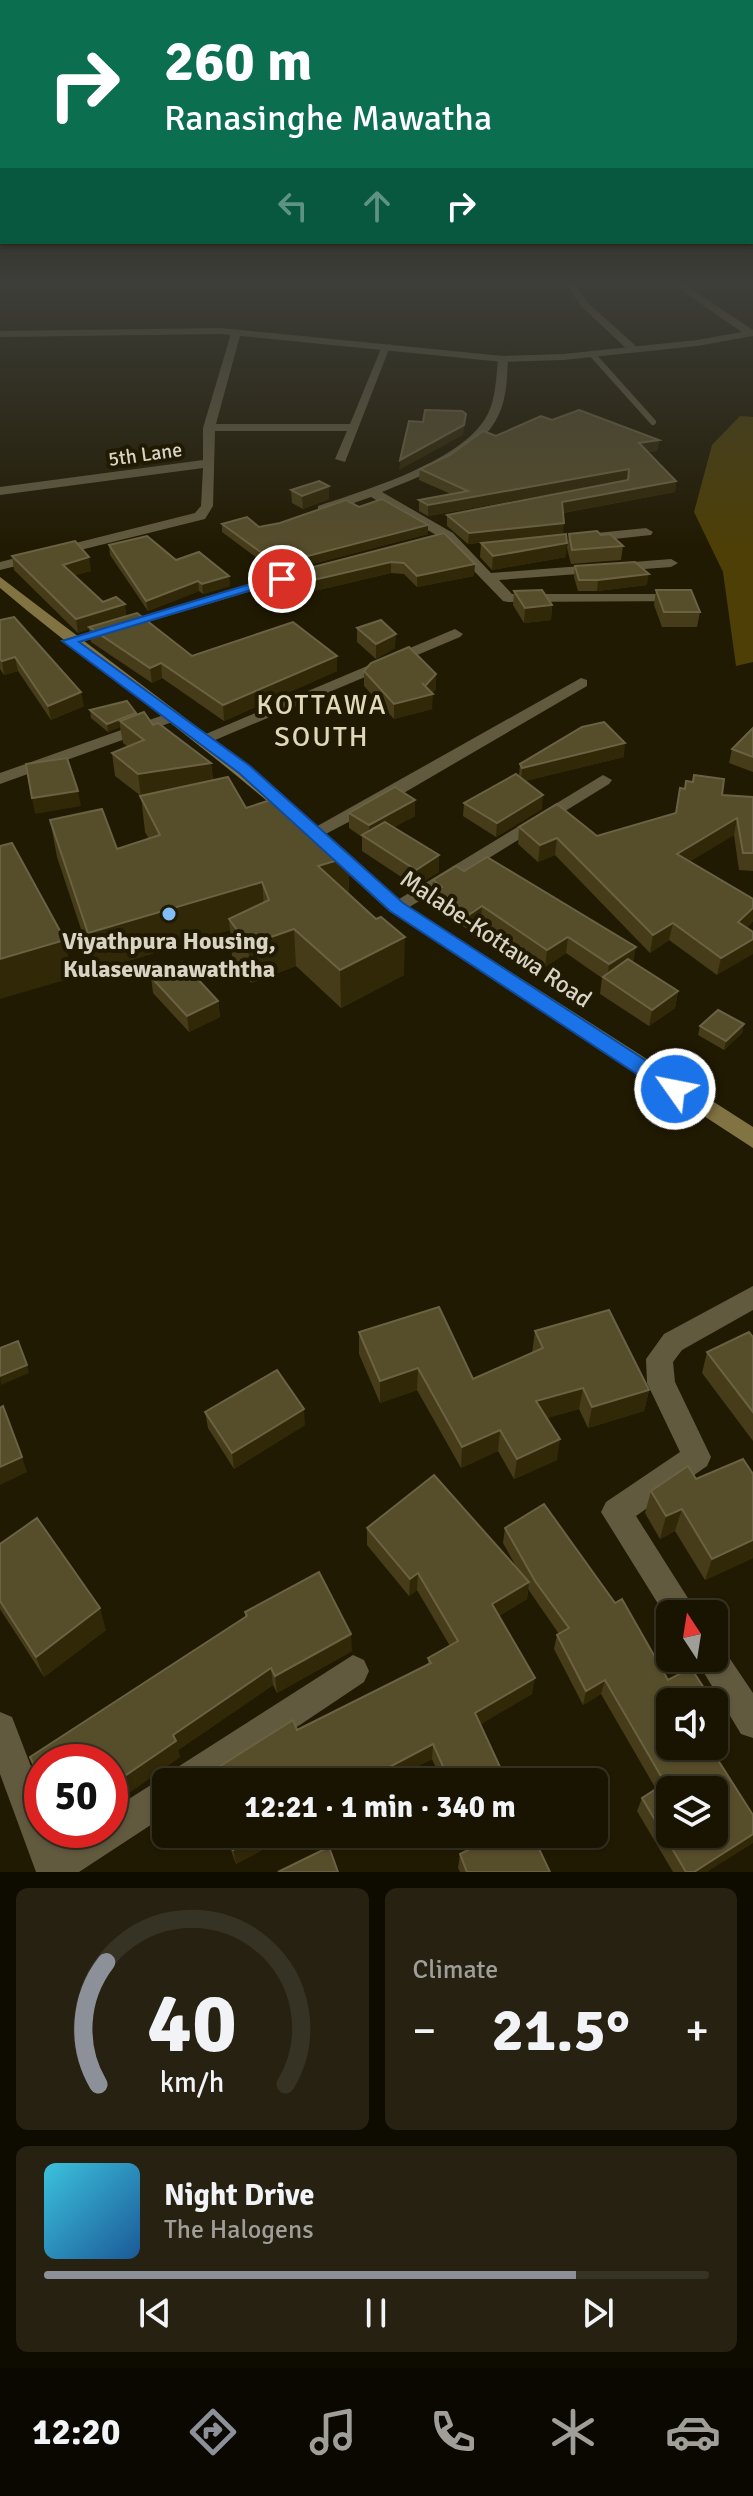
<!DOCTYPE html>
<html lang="en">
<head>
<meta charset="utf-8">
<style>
  body { margin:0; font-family:Signika,sans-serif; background:#262111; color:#f1f3f6; height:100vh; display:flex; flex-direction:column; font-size:30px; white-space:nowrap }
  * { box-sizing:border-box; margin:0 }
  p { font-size:26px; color:#9f9e99 }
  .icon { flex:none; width:44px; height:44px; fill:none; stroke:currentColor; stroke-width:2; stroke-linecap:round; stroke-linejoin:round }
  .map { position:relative; height:1872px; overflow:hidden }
  .side { display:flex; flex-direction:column; gap:16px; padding:16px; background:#0e0b01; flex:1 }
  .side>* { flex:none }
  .guide { position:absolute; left:0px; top:0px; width:754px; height:244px; box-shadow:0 2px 6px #0004,0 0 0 2px #373324; background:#0b6e4f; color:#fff; overflow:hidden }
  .needle { width:52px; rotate:348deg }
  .tools { position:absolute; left:656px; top:1600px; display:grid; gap:16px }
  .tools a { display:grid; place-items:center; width:72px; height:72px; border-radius:12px; background:#191402; box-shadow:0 2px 6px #0004,0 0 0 2px #373324; font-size:40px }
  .speed { position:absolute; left:24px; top:1744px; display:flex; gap:16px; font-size:40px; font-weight:700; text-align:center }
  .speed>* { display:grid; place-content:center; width:104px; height:104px; border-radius:50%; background:#191402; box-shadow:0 2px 6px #0004,0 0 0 2px #373324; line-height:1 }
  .speed .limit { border:12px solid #d22; background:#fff; color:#111 }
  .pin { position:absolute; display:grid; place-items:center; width:68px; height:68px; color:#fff; margin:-34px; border:4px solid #fff; border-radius:50%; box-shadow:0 2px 8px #0007 }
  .me { position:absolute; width:88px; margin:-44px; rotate:303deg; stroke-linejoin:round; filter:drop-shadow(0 0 6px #0008) }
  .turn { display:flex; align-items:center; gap:28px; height:168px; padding:0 32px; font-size:36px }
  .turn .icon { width:104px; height:104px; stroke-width:2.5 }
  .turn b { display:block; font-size:56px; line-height:68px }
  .lanes { display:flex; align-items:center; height:76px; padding:0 32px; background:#0003; justify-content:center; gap:40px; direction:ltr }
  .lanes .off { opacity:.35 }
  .big { font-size:60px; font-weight:800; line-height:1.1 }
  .side .tile { flex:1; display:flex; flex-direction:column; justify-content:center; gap:12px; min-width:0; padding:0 28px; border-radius:12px; background:#262111 }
  .side .dial { align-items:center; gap:0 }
  .dial svg { height:208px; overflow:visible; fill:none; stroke:#373324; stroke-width:7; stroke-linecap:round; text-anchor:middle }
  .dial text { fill:#f1f3f6; stroke:none }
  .song { display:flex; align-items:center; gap:24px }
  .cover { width:96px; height:96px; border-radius:12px; background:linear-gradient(135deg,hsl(190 70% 55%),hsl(210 70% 35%)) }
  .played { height:8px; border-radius:4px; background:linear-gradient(90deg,#8c9099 80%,#373324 80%) }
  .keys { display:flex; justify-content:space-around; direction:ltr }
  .heat { display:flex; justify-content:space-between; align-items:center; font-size:44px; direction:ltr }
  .side .tiles { flex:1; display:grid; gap:16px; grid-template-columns:1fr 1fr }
  .tile:last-child { grid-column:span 2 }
  .trip { position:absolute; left:152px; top:1768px; width:456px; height:80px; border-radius:12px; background:#191402; box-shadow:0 2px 6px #0004,0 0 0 2px #373324; font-weight:800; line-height:80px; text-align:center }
  .menu { display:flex; height:128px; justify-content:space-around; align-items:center; background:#0a0801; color:#9f9e99 }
  .menu .icon { width:56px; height:56px }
  .menu .on { color:#8c9099 }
  .menu b { font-size:36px; color:#f1f3f6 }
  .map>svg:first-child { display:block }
  .green { fill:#4d3f06 }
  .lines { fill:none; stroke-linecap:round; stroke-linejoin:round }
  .service { stroke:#625a3f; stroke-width:6 }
  .minor { fill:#625a3f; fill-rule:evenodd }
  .tertiary { fill:#625a3f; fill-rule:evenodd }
  .secondary { fill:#827442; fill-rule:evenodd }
  .wall { fill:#463c19 }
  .shaded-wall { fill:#312808 }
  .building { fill:#564d2b; stroke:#6a6243; stroke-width:2; fill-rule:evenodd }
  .route { fill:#1a73e8; stroke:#114b97; stroke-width:2 }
  .poi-dot { fill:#81bdfa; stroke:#211a02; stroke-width:3 }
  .labels { text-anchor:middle; stroke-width:8; stroke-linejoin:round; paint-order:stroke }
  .far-street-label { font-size:20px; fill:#d8d3c4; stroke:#211a02 }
  .street-label { font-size:24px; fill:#d8d3c4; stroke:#211a02 }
  .poi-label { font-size:24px; font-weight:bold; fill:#d8d3c4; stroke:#211a02 }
  .quarter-label { font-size:28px; letter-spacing:2px; fill:#e0d8b9; stroke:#211a02 }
</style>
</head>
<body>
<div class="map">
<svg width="753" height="1872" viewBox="0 0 753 1872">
  <rect width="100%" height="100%" fill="#211a02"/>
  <polygon class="green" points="740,416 753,417 753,662 736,666 723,572 694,512 712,445"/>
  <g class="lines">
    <polyline class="service" points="592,354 653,422"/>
    <g class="minor">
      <polygon points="567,285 576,285 588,303 637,347 637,351 629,351 581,306"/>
      <polygon points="674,285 685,285 753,330 753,335 746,335"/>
      <polygon points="232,330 241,332 216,424 350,424 382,346 391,344 345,462 335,459 347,431 215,431 213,506 205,519 0,570 0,562 195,513 201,506 203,468 0,495 0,487 203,460 203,428"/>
      <path d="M 503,356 L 508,359 C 507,377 507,397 499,414 C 481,456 420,476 382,492 L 453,533 L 491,573 L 671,559 L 678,563 L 671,567 L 499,580 L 512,594 L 683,594 L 690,598 L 688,601 L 508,602 L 503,601 L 443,539 L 371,497 L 328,512 L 318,512 L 318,506 C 366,490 457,463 485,419 C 496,402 496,378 498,359 Z"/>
      <polygon points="646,528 653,532 651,535 586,542 579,538 586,534"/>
      <polygon points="310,567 322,570 74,644 69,646 61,641"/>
      <polygon points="455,629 463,634 460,637 208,743 196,743 194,739"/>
      <polygon points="581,678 587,680 587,686 402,794 320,837 308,837 305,833"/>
      <polygon points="172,712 178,714 178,720 0,784 0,773"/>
      <polygon points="603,775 612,780 609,784 403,911 396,913 386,907"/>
      <polygon points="753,1286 753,1310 682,1350 673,1362 675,1382 711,1457 707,1466 636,1516 698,1614 670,1614 670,1623 601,1512 606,1502 680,1452 647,1383 646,1359 664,1334"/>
      <polygon points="714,1643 722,1647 753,1693 753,1738 741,1734 695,1658 714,1658"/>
      <polygon points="353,1655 364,1660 369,1671 364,1682 215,1782 166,1782 166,1815 79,1872 36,1872 0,1774 0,1712 12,1717 42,1795 42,1830 55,1830 61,1843 81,1830 110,1830 110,1811 154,1783 169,1779 173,1770"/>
    </g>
    <polygon class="tertiary" points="221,328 503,356 563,354 697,340 753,330 753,336 697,346 563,360 503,362 221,334 0,337 0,331"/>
    <g class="secondary">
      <path d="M 0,577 L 230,752 L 302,813 L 305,817 L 302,821 L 290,821 C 197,739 95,668 0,588 Z"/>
      <polygon points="329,840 336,842 403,903 753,1127 753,1148 389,911 322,850 320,846 322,842"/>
    </g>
  </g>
  <g class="wall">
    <polygon points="552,420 659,440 657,451 648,452 676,481 675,492 563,513 563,534 566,557 492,570 480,557 481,543 557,535 468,544 447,526 447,515 628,480 428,516 419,511 419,500 451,494 419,480 420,469 496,436"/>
    <polygon points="329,486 329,499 303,509 292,503 291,490"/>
    <polygon points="359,507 428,525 428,534 277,573 222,532 222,524 259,527"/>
    <polygon points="444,533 474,576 417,587 404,574 391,573 302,594 290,584 290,573"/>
    <polygon points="569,534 601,535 623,546 621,560 571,564 567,548"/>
    <polygon points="109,545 176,560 229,576 230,586 203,594 199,591 148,611 110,555"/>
    <polygon points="12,556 91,571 75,575 103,602 192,656 337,656 337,671 224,721 162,678 152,683 91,642 89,629 78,633 14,570"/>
    <polygon points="575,566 647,585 597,591 578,591 574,577"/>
    <polygon points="656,590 700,612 697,627 662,627 654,605"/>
    <polygon points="514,591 552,605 551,620 524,623 513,605"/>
    <polygon points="0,620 84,706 51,720 18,671 4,675 0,669"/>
    <polygon points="357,628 395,648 376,659 357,642"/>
    <polygon points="364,671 436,689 432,693 432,709 394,719 364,686"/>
    <polygon points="90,710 136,715 211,763 213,780 246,808 348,857 349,894 404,975 341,1008 296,966 251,983 232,956 230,930 95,971 57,857 50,820 117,849 149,839 145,832 141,796 115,776 112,753 128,747 123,743 120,727 108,732 91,718"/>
    <polygon points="753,728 753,772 729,763 732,749"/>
    <polygon points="624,757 525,781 542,809 496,837 463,816 464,803 519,776 520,764"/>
    <polygon points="722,795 753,797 753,871 739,870 734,835 690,861 753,899 753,921 746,928 717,975 669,940 650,953 555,855 538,862 518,844 519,827 597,836 676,813"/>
    <polygon points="415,800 415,816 394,827 439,872 415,886 362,851 362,837 349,828 349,813"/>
    <polygon points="433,880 633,963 678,991 675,1008 649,1026 600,994 602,978 566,953 545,967 481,922 469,930 434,908 434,898 432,897"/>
    <polygon points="151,977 218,1001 220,1017 189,1032 153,993"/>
    <polygon points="744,1024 742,1033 724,1050 698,1035 700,1026"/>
    <polygon points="535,1331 649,1390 644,1411 588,1428 579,1409 547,1418 557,1460 514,1479 498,1451 461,1468 417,1390 380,1403 359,1354 359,1332 473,1379 532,1353"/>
    <polygon points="753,1337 753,1441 702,1373 707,1352"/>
    <polygon points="205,1412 305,1425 234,1469 208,1428"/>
    <polygon points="753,1474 753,1558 705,1580 675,1531 660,1539 645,1513 651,1491 696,1479"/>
    <polygon points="367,1528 517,1568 503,1543 505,1528 670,1702 707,1872 673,1872 637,1811 642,1798 656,1789 601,1694 583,1705 554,1649 557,1635 559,1634 528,1589 527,1599 499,1616 532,1694 480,1724 507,1782 442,1782 432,1759 388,1782 206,1782 203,1770 214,1770 297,1730 428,1664 428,1658 450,1646 417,1590 409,1596 367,1545"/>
    <polygon points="0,1544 106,1630 44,1677 0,1609"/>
    <polygon points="245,1612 352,1651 277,1693 273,1685 178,1750 180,1757 110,1806 245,1617"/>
    <polygon points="225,1834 292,1834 236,1864"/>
    <polygon points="465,1834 532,1834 550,1872 460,1872 458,1868 460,1854 472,1848"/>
  </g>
  <g class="shaded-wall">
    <polygon points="466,414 463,435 399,470 400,460"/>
    <polygon points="659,440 657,451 638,454 639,443"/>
    <polygon points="629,469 628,480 428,516 428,505"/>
    <polygon points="676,481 675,492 561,513 562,502"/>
    <polygon points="329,486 329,499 303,509 302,496"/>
    <polygon points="564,523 563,535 468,544 469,533"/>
    <polygon points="428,525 428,534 277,573 277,564"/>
    <polygon points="567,543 566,557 492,570 493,556"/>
    <polygon points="89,557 91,571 65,578 63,565"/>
    <polygon points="391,562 391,573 302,594 301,583"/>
    <polygon points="475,564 474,576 417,587 417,576"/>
    <polygon points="649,574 647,585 597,591 598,580"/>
    <polygon points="229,576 230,586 203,594 202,584"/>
    <polygon points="198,581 199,591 148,611 146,601"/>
    <polygon points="125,604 127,618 89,627 89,629 78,633 76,619"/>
    <polygon points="552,605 551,620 524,623 525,608"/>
    <polygon points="396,634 395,648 376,659 376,644"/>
    <polygon points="337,656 337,671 224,721 223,705"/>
    <polygon points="15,657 18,671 4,675 2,661"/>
    <polygon points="161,663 162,678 152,683 150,668"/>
    <polygon points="436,674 436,689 430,695 433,694 432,709 394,719 394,704 425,686"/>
    <polygon points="81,692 84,706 51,720 48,706"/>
    <polygon points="136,713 137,721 120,721 120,727 108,732 107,724"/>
    <polygon points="625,743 624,757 521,782 522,768"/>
    <polygon points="211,763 213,785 141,797 138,774"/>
    <polygon points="78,791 81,806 35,814 32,798"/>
    <polygon points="543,795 542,809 496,837 497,823"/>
    <polygon points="415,800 415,816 369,841 369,825"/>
    <polygon points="737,818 734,835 674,871 677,854"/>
    <polygon points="557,838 555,855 538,862 540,845"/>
    <polygon points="439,855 439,872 415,886 416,870"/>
    <polygon points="348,857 349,894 318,866"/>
    <polygon points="262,882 265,919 229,919 230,930 95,971 88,933"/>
    <polygon points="482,906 481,922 469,930 470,914"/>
    <polygon points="753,908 753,921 734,940 738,922"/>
    <polygon points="673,923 669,940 650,953 653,935"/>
    <polygon points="294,929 296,966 251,983 248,945"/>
    <polygon points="405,937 404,975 341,1008 340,970"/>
    <polygon points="568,937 566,953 545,967 547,950"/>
    <polygon points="753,939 753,954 717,975 721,958"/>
    <polygon points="65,940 72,978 0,999 0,959"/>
    <polygon points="636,947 633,964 607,981 609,964"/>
    <polygon points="678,991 675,1008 649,1026 652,1010"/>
    <polygon points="218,1001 220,1017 189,1032 187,1016"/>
    <polygon points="744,1024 742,1033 724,1050 726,1041"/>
    <polygon points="27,1365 29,1373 1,1385 0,1376"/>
    <polygon points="418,1368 417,1390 380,1403 380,1381"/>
    <polygon points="583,1388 579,1409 533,1422 536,1401"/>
    <polygon points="649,1390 644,1411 588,1428 592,1407"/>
    <polygon points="304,1409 305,1425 234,1469 232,1453"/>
    <polygon points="500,1430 498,1451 461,1468 462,1447"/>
    <polygon points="560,1439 557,1460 514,1479 517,1459"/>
    <polygon points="22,1457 27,1472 0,1485 0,1467"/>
    <polygon points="682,1509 675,1531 660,1539 666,1516"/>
    <polygon points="753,1540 753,1558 705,1580 712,1559"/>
    <polygon points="418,1573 417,1590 409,1596 410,1579"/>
    <polygon points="529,1582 527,1599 490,1621 492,1604"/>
    <polygon points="100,1608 106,1630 44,1677 36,1657"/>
    <polygon points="351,1634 352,1651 277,1693 275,1676"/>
    <polygon points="271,1668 273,1685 178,1750 180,1757 110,1806 110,1786 173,1735"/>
    <polygon points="535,1678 532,1694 473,1729 475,1713"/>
    <polygon points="605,1680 601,1694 583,1705 586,1691"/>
    <polygon points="723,1718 717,1731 714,1733 714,1723"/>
    <polygon points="433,1744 432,1759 388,1782 361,1782"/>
    <polygon points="63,1830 75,1830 65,1837"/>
    <polygon points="264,1834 292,1834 236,1864 233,1850"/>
    <polygon points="753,1834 753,1843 707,1872 694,1872"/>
  </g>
  <g class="building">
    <polygon points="425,410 462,411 466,414 464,425 400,460 409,421 423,422"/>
    <polygon points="579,410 659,440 639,443 676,481 562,502 564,523 469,533 447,515 628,480 629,469 428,505 419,500 468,491 420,469 450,455 483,431 496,436 541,416 552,420"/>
    <polygon points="319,481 329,486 302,496 291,490"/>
    <polygon points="382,499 428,525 277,564 222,524 247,517 259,527 280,523 346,500 359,507"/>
    <polygon points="597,531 601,535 610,534 623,546 572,550 569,534"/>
    <polygon points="444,533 475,564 417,576 404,563 391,562 301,583 290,573"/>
    <polygon points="566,534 567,543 493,556 481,543"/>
    <polygon points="147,536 176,560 199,552 229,576 202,584 198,581 146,601 109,545"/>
    <polygon points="75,541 89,557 63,565 103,602 116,597 125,604 76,619 12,556"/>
    <polygon points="635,562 649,574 598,580 579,580 575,566"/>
    <polygon points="542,590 552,605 525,608 514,591"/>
    <polygon points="656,590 691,590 700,612 664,612"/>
    <polygon points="137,613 192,656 293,622 337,656 223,705 161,663 150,668 89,627"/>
    <polygon points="14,617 81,692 48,706 15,657 2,661 0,659 0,620"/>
    <polygon points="381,620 396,634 376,644 357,628"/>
    <polygon points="409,647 436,674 425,686 422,683 433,694 394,704 364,671 371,663"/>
    <polygon points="127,701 136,713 107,724 90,710"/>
    <polygon points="144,712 153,725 158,723 211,763 138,774 112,753 144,740 120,721"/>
    <polygon points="604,722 625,743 522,768 520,764 582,727"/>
    <polygon points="753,728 753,757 732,749"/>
    <polygon points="67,758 78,791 32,798 26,764"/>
    <polygon points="516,774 543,795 497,823 464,803"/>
    <polygon points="694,775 724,779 722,795 753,797 753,853 743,853 737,818 677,854 753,899 753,908 738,922 753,932 753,939 721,958 673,923 653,935 557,838 540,845 519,827 557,804 597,836 676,813 680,788 685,789 686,781 693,782"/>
    <polygon points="228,777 246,808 280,797 348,857 318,866 376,919 381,917 405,937 340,970 294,929 248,945 229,919 269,900 262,882 88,933 50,820 102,809 117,849 160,835 140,796"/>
    <polygon points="395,787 415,800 369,825 349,813"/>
    <polygon points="385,822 439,855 416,870 362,835"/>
    <polygon points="12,843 65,940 0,959 0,846"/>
    <polygon points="487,857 636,947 609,964 568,937 547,950 482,906 470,914 435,891 442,887 433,880 456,866 464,871"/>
    <polygon points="628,959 678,991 652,1010 603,977"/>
    <polygon points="182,962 218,1001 187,1016 151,977"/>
    <polygon points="718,1010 744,1024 726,1041 700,1026"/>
    <polygon points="439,1307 473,1379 543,1348 535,1331 609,1310 649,1390 592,1407 583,1388 536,1401 560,1439 517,1459 500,1430 462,1447 418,1368 380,1381 359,1332"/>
    <polygon points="749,1332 753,1337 753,1412 707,1352"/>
    <polygon points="18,1341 27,1365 0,1376 0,1348"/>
    <polygon points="277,1370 304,1409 232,1453 205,1412"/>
    <polygon points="3,1406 22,1457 0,1467 0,1408"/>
    <polygon points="743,1459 753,1474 753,1540 712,1559 682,1509 666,1516 651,1491 688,1466 696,1479"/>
    <polygon points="434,1475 529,1582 492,1604 535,1678 475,1713 507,1782 450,1782 433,1744 361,1782 208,1782 203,1770 214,1770 293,1720 297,1730 431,1663 428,1658 458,1641 418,1573 410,1579 367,1528"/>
    <path d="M 544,1504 L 615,1603 L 622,1599 L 668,1680 L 691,1668 L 713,1702 L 670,1702 L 670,1746 L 709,1746 L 753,1815 L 753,1834 L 694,1872 L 686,1872 L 642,1798 L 665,1783 L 605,1680 L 586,1691 L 557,1635 L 569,1628 L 535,1581 L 505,1528 ZM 670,1790 L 714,1790 L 714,1834 L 670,1834 Z"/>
    <polygon points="37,1518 100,1608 36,1657 0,1601 0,1544"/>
    <polygon points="319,1572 351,1634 275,1676 271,1668 173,1735 176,1741 110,1786 110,1762 42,1762 42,1783 30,1757 247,1616 245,1612"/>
    <polygon points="714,1704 723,1718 714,1723"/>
    <polygon points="227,1834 264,1834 233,1850"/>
    <polygon points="473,1834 532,1834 550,1872 467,1872 460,1854 478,1845"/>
    <polygon points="329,1847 338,1872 278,1872"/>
  </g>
  <linearGradient id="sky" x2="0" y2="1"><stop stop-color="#120e01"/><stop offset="0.52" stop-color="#3d3e39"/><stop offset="1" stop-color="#3d3e39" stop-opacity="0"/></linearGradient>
  <rect width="753" height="547" fill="url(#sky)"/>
  <polygon class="route" points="277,576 288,579 79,642 250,766 403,903 682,1084 685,1089 682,1094 667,1094 390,911 239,773 62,641"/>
  <circle class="poi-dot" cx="169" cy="914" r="8"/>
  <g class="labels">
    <g class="far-street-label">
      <text transform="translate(145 454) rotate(-8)" y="7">5th Lane</text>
    </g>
    <g class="street-label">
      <text transform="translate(496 939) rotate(34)" y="8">Malabe-Kottawa Road</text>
    </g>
    <g class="poi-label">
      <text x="169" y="949">Viyathpura Housing,<tspan x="169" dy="28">Kulasewanawaththa</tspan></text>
    </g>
    <g class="quarter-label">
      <text x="322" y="714">KOTTAWA<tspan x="322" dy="32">SOUTH</tspan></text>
    </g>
  </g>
</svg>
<div class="tools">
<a><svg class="needle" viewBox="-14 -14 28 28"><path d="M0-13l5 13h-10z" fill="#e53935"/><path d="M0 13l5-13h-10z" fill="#9f9e99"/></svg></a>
<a><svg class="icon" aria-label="sound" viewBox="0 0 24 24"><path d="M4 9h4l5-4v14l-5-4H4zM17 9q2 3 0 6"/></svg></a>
<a><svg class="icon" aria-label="layers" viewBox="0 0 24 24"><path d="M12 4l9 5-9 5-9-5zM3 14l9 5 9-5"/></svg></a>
</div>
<div class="speed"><div class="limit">50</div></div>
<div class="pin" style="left:282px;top:579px;background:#d93025"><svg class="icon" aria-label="arrive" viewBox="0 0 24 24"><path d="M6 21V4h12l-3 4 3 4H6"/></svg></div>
<svg class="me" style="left:675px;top:1089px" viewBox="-20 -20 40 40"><circle r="17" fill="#1a73e8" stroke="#fff" stroke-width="3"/><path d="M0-11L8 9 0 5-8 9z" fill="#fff"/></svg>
<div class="trip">12:21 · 1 min · 340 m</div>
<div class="guide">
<div class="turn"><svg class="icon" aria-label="right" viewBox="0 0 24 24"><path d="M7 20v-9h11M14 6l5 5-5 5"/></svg><div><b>260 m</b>Ranasinghe Mawatha</div></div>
<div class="lanes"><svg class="icon off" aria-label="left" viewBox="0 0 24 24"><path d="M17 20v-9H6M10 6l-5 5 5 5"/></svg><svg class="icon off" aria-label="ahead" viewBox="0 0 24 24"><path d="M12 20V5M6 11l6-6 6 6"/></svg><svg class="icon" aria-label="right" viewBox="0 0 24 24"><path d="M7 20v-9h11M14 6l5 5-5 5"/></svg></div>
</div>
</div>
<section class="side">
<div class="tiles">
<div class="tile dial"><svg viewBox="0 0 100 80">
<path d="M14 69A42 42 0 1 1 86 69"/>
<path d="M14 69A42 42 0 0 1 17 22" stroke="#8c9099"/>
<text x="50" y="56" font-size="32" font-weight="700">40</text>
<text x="50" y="72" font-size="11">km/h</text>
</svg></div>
<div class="tile"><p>Climate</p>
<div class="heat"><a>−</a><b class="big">21.5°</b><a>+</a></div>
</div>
<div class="tile">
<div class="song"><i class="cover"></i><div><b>Night Drive</b><p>The Halogens</p></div></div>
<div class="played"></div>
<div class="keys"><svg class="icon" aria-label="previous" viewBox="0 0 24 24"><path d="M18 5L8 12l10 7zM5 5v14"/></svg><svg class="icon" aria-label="pause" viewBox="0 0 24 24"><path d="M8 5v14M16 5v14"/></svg><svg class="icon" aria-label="next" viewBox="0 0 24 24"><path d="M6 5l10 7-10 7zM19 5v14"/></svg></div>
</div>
</div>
</section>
<nav class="menu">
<b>12:20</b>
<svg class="icon on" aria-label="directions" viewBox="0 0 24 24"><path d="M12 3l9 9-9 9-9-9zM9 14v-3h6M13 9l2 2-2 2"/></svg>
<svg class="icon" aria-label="music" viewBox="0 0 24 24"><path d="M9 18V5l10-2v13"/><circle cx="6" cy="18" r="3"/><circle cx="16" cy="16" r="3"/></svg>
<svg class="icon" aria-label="phone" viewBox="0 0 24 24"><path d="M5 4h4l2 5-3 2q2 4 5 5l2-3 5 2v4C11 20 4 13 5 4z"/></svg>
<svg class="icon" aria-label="climate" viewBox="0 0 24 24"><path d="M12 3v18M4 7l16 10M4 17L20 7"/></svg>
<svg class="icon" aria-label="car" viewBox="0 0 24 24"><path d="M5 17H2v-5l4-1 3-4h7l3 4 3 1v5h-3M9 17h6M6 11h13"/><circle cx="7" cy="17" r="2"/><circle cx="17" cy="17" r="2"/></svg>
</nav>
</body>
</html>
